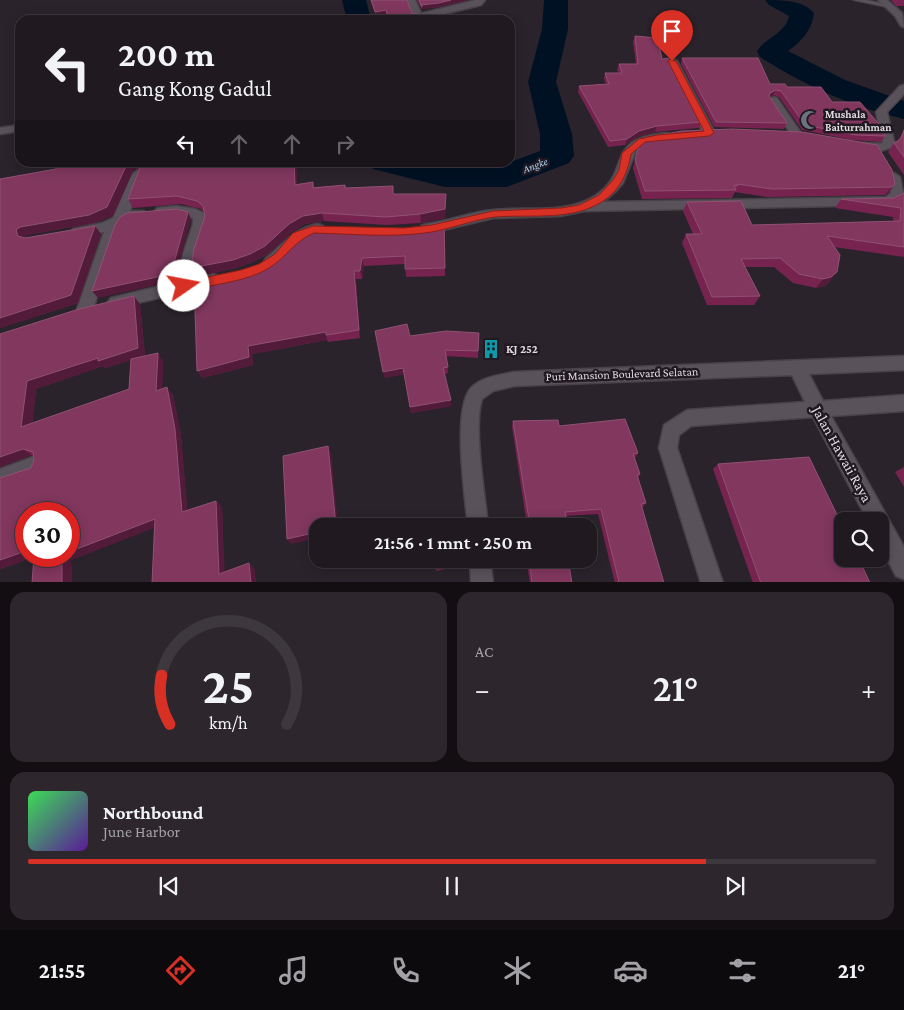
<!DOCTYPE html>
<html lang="id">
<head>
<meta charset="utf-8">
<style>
  body { margin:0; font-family:"Crimson Pro",serif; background:#2d272d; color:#f1f3f6; height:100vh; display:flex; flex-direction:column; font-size:19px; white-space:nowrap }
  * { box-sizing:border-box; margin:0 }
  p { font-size:16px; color:#a2a1a5 }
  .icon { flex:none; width:28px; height:28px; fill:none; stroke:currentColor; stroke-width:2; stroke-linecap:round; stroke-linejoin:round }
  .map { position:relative; height:582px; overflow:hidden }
  .panel { display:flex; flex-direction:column; gap:10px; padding:10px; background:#120e12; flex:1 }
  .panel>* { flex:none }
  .hud { position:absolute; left:15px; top:15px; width:500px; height:152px; border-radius:15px; box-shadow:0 2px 12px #0003,0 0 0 1px #3d383e; background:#201a20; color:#f1f3f6; overflow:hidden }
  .buttons { position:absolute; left:834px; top:512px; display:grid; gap:10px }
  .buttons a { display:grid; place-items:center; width:55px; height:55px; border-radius:10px; background:#201a20; box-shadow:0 2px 12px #0003,0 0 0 1px #3d383e; font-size:25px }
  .speed { position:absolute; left:15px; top:502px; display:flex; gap:10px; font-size:25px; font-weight:700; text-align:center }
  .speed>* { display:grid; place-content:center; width:65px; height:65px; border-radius:50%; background:#201a20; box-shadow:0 2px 12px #0003,0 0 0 1px #3d383e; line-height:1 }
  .speed .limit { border:8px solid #d22; background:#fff; color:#111 }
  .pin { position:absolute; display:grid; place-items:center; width:42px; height:42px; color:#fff; margin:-51px -21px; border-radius:50% 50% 50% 0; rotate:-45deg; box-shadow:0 0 5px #0007 }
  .pin .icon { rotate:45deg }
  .me { position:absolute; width:55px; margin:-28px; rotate:78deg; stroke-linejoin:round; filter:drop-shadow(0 0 4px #0008) }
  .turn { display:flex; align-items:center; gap:18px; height:105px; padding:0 20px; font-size:22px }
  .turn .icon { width:65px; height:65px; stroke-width:2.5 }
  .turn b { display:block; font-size:35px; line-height:42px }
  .lanes { display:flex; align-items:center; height:48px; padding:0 20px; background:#0003; justify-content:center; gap:25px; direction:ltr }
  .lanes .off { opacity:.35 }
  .big { font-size:38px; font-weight:600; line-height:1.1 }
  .panel .tile { flex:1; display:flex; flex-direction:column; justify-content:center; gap:8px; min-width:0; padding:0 18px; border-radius:15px; background:#2d272d }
  .panel .dial { align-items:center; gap:0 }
  .dial svg { height:130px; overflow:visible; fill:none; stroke:#3d383e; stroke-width:7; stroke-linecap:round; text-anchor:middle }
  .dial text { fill:#f1f3f6; stroke:none }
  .song { display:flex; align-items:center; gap:15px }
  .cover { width:60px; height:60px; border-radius:8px; background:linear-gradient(135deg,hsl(130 70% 55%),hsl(270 70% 35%)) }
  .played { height:5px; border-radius:2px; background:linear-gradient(90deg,#d93025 80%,#3d383e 80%) }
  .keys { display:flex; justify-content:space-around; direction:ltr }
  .heat { display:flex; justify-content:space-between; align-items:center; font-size:28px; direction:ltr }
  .panel .tiles { flex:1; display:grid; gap:10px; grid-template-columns:1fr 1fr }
  .tile:last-child { grid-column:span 2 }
  .trip { position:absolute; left:309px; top:518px; width:288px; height:50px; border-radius:15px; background:#201a20; box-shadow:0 2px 12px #0003,0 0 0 1px #3d383e; font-weight:600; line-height:50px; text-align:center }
  .tabs { display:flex; height:80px; justify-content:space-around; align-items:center; background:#0d0a0d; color:#a2a1a5 }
  .tabs .icon { width:35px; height:35px }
  .tabs .selected { color:#d93025 }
  .tabs b { font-size:22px; color:#f1f3f6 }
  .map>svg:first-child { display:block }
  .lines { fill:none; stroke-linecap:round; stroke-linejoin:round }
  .river { fill:#001124; fill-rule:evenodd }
  .lane-casing { stroke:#484248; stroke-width:2 }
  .street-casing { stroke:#484248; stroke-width:3 }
  .lane { fill:#5a525b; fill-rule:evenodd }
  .street { fill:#5a525b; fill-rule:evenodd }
  .wall { fill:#76244f; fill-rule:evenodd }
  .shaded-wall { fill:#531b3a }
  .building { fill:#81375e; stroke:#905172 }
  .route { fill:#d93025; stroke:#8d1f18 }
  .labels { text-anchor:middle; stroke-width:5; stroke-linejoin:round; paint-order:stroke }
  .far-poi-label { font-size:11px; font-weight:bold; fill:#dfdadf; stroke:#211921; text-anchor:start }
  .far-water-label { font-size:11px; font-style:italic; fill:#a8d1f2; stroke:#211921 }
  .poi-label { font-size:12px; font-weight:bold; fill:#dfdadf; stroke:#211921; text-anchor:start }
  .street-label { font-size:12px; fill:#dfdadf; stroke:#211921 }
  .near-street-label { font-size:15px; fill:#dfdadf; stroke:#211921 }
</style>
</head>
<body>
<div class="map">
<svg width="904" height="583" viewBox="0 0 904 583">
  <rect width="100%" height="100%" fill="#2a232b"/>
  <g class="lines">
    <g class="river">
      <polygon points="342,0 366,0 371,20 347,20"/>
      <polygon points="544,0 568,0 568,29 556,82 572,134 574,156 569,163 507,187 445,187 373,169 368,162 503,165 540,151 540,134 528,82 542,29"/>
      <path d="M 765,0 C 782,0 803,0 814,13 C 812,30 802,41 788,51 L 845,80 L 904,101 L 904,119 C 852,107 805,86 760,57 L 757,51 C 766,37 785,34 789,16 L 769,5 Z"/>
    </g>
    <g class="lane-casing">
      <polygon id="lane" points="853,0 866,0 890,5 887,7"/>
    </g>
    <g class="street-casing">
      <g id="street">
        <polygon points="407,0 415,0 421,13 423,13 476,0 485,0 481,5 423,19 414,17"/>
        <polygon points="878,0 887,0 902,13 904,27 901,26 895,16"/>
        <polygon points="672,58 677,61 715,133 713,135 705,135 703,133 667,61"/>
        <path d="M 904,85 L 904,94 L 887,112 L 895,145 L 893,147 L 877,152 L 856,148 L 854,146 L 856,144 C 865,141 874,145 883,143 L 876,112 L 900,86 Z"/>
        <polygon points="773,97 777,98 801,133 803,135 801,137 793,137 768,100"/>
        <polygon points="20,125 20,131 0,134 0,128"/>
        <path d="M 666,133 L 670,134 L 672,136 L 670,138 L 649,142 L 637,148 L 623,183 L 616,191 L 603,202 L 886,197 L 891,193 L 888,177 L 894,173 L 900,177 L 903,193 L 900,201 L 887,205 L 584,211 L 560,216 L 493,218 L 426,234 L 421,232 L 419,229 L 421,226 L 426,224 C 449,221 471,212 493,210 C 527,206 564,215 595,196 C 634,170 602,139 666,133 Z"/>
        <polygon points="138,170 144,174 130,211 144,211 146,214 144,217 122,225 118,232 93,309 90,313 85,315 80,313 77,309 104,232 78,237 73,235 71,232 73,229 102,223 113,218 132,174"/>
        <path d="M 176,206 L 195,209 L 204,213 L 206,216 L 207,224 L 196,257 L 193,279 L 213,274 L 218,276 L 220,280 L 218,284 L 116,308 L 111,306 L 108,302 L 111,298 L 177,282 L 182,257 L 193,224 L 193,218 C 181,213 169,217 157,214 L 155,211 L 157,208 Z"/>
        <path d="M 318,224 L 323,226 L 325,229 L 323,232 C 298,239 295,251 276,266 L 271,267 L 266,266 L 264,262 L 266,258 C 284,244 294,228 318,224 Z"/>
        <path d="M 904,356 L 904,370 L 809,374 L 823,401 L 904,395 L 904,411 L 831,416 L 904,547 L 904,579 L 896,576 L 880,545 L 880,521 L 868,521 L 813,417 L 691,426 L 679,435 L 677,448 L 723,583 L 701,583 L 659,448 L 664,425 L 687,410 L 805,402 L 792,375 L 514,386 L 493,391 L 482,399 C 473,427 485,495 488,526 L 468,526 C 465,498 452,408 471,388 C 481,377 500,375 514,372 Z"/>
        <polygon points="33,457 40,459 42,466 40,473 0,487 0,469"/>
        <polygon points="470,559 490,559 493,583 471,583"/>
      </g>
    </g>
    <use href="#lane" class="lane"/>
    <use href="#street" class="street"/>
  </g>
  <g class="wall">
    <polygon points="371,0 407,0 412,13 428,20 388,20 386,15 376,16"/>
    <polygon points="417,0 468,0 439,7 422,9 423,11"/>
    <polygon points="891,0 904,0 904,6 896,6"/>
    <polygon points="635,36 662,59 701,122 699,128 655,132 637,137 625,145 608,147 578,92 579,86 606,84 604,79 605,73 619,73 617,70 619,64 636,64 633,42"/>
    <polygon points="682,58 770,84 787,87 832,102 885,136 881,142 852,140 802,130 779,97 773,95 770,97 787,123 784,129 714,127 681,64"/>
    <polygon points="904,130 904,175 888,152 894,143 897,142"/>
    <polygon points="639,145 895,184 889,192 885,195 767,197 735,192 732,198 642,199 633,168"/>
    <polygon points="57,162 297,162 297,184 313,182 314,187 345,185 346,188 393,194 446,194 445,218 421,223 387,225 324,221 305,224 291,233 268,254 253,262 236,268 195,277 191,268 205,216 204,212 201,209 181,204 133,208 128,199 140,169 134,169 113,216 94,223 27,235 24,238 95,226 101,234 78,303 0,328 0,179 56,169"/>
    <polygon points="904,193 904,257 834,247 830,281 825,286 816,288 793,283 774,267 745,267 760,296 754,305 707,305 682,243 686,234 693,234 683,211 687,202 752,225 893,222 893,217 835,208 841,199 894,198"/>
    <polygon points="444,222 445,276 406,277 405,264 364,266 362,279 356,279 360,338 328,342 327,340 252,354 253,365 202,378 249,270 404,231"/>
    <path d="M 140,304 L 145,356 L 139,357 L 163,361 L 162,389 L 173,395 L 181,436 L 187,510 L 216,501 L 222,507 L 224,572 L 254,568 L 256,583 L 152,583 L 154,527 L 71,560 L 72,583 L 32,583 L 34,557 L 0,569 L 31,468 L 34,460 L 33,456 L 32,455 L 0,467 L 0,334 ZM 131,360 L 129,389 L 32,424 L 36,389 L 103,366 L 105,368 Z"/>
    <polygon points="375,331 410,336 479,333 478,358 446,356 448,373 445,374 451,406 411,413 404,374 385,378"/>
    <polygon points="513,421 559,426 638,453 635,458 640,474 638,478 646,503 642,508 664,583 615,583 598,514 566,516 568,526 522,526 521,524 523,519 526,519 512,427"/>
    <polygon points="718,464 870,583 753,583 713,469"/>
    <polygon points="904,467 904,487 895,472"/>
    <polygon points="434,559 464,562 464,565 436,571"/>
    <polygon points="526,559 568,559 572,583 530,583"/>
  </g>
  <g class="shaded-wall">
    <polygon points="451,0 468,0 439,7 422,9 421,5"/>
    <polygon points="386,10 386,15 376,16 375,12"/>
    <polygon points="401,16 401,20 389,20 388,17"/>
    <polygon points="776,90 773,95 767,98 770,93"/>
    <polygon points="657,126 655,132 637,137 625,145 627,139 639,131"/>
    <polygon points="128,162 136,162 139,168 134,169 113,216 94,223 27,235 23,239 18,236 16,230 20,227"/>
    <polygon points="294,162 297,162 297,193 295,185"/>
    <polygon points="895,184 889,192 885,195 892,187"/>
    <polygon points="446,194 445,218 421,223 420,214"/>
    <polygon points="188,212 191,219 175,281 98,298 92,291"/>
    <polygon points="322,213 324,221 305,224 291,233 268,254 253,262 236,268 195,277 191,268 303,216"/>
    <polygon points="95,226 101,234 78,303 0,328 0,318"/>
    <polygon points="362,258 364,266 362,279 360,271"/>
    <polygon points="354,271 356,279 360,338 359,330"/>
    <polygon points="837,272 830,281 825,286 816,288 823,279"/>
    <polygon points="134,296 140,304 145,356 105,368 103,366 36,389 31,434 21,427 27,381"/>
    <polygon points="326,332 327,340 252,354 253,365 202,378 197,371 248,346"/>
    <polygon points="158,353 163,361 162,399 156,391"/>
    <polygon points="403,368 404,374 385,378 383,372"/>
    <polygon points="167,387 173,395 181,436 188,517 182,512"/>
    <polygon points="451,400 451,406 411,413 410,407"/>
    <polygon points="328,446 331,453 338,526 336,526"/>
    <polygon points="23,449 32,455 0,467 0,457"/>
    <polygon points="216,501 222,507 225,579 219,574"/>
    <polygon points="155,519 162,525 71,560 72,583 62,583 62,556 69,556 69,552"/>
    <polygon points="318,532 318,538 291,544 287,539"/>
    <polygon points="26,551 26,556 35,556 0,569 0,560"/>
    <polygon points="249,563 254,568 256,583 251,583"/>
  </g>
  <g class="building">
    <polygon points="371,0 407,0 412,13 426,16 428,20 401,20 401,16 388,17 386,10 375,12"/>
    <polygon points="419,0 451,0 439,3 421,5 422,7"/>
    <polygon points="635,36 658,38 662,59 668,58 701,122 657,126 639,131 627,139 610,141 579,86 609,84 605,73 622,73 619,64 638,64"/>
    <polygon points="682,58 758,58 770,84 785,84 787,87 821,87 832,102 860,102 884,130 885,136 856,135 805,125 781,91 776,90 770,93 769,96 787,123 716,122"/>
    <polygon points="732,129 802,132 877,145 892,170 895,184 892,187 772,189 737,184 738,186 734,185 736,190 645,191 635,160 639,145 645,140 654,136 682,131"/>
    <polygon points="904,130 904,157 894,143 901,139"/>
    <polygon points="57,162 128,162 107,207 89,215 20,227 16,230 18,236 25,238 95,226 71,295 0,318 0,179 56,169"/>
    <polygon points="138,162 294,162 295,185 313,182 313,188 345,185 345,188 393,186 393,194 446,194 445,209 420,214 386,217 322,213 303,216 289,224 265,246 250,254 233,260 191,268 194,249 205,216 203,206 197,201 177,196 128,199 141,165"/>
    <polygon points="904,193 904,247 827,236 840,255 837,272 831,277 823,279 799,274 780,258 741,259 760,296 712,297 686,234 702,234 687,202 741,201 752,225 900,221 901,208 841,199 894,198"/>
    <polygon points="177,209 188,212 171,274 92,291 115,225 120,217 127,213"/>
    <polygon points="444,222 445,268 405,269 405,256 362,258 360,271 354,271 359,330 326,335 326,332 248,346 249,357 197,371 194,282 249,270 275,259 301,233 312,228 404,231"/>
    <polygon points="134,296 138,348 98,361 98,358 27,381 21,427 129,389 131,359 158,353 156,391 167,387 175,429 182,512 216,501 219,574 249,563 251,583 152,583 155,519 69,552 69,514 26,514 26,551 0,560 0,478 31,468 34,460 33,452 23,449 0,457 0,334 79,309"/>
    <polygon points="407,324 410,336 446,331 479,333 478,351 445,350 448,367 443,368 451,400 410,407 403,368 383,372 375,331"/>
    <polygon points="625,419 638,453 633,454 640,474 637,475 646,503 641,504 664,583 615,583 619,582 601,509 565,512 568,526 524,526 523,519 529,519 513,421 558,420 559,426"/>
    <polygon points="328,446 336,526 318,526 318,532 287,539 283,456"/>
    <polygon points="809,457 842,525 842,559 859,559 870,583 761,583 718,464"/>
    <polygon points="34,556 62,556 62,583 32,583"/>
    <polygon points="434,559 464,559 464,562 435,568"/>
    <polygon points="529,559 568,559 572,583 532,583"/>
  </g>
  <path class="route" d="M 670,59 L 676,61 L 714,133 L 709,136 L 645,142 L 631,154 C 628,172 621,188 606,199 C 575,222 531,214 495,217 C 473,220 453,228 432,232 C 393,238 353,234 314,233 C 294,241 287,257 269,268 C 247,282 209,285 184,291 L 178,286 L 184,282 L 241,270 L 259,264 L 275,254 L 293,233 L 313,226 L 404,228 L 432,225 L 493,211 L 561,208 L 579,205 L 599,195 L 613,180 L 619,170 L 622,153 L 639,139 L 657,135 L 704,131 L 668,61 Z"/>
  <defs>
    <g id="mosque-bare" transform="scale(1.5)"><path d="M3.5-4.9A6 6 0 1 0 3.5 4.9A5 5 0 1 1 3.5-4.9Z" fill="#6b7280" stroke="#211921" stroke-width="2.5" paint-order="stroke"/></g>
    <g id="building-bare" transform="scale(1.5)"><path d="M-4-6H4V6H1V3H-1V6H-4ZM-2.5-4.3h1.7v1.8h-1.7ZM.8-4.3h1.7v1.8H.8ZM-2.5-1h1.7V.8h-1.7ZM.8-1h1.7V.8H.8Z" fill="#0f9aa8" stroke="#211921" stroke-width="2.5" paint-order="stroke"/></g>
  </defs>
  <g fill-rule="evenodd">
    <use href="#mosque-bare" x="810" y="120"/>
    <use href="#building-bare" x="491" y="349"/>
  </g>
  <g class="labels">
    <g class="far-poi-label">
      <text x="825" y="118">Mushala<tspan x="825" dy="13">Baiturrahman</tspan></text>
    </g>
    <g class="far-water-label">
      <text transform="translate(535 165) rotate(-21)" y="4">Angke</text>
    </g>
    <g class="poi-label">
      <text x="506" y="353">KJ 252</text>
    </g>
    <g class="street-label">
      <text transform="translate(622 374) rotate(-2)" y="4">Puri Mansion Boulevard Selatan</text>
    </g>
    <g class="near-street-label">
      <text transform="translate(842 454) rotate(61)" y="5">Jalan Hawaii Raya</text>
    </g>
  </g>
</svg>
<div class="buttons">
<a><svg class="icon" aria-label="search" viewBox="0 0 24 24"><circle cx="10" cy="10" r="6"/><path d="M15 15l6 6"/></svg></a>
</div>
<div class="speed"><div class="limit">30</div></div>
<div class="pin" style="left:672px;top:61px;background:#d93025"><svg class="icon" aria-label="arrive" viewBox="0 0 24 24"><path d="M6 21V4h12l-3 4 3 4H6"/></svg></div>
<svg class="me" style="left:184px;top:286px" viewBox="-20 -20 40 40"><circle r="19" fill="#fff"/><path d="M0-13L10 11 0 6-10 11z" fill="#d93025"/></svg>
<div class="trip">21:56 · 1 mnt · 250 m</div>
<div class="hud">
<div class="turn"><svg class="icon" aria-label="left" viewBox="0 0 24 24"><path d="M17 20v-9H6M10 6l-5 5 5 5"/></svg><div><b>200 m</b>Gang Kong Gadul</div></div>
<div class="lanes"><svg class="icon" aria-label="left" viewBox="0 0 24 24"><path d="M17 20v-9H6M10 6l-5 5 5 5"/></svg><svg class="icon off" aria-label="ahead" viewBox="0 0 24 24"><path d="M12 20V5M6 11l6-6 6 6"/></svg><svg class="icon off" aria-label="ahead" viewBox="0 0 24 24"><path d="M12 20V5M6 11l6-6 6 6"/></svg><svg class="icon off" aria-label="right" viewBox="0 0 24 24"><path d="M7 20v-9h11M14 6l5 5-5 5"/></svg></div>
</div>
</div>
<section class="panel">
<div class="tiles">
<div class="tile dial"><svg viewBox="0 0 100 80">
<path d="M14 69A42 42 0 1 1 86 69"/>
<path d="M14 69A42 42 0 0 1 9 39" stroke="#d93025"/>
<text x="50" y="56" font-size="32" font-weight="700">25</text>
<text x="50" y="72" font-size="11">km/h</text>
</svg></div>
<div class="tile"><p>AC</p>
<div class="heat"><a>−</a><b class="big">21°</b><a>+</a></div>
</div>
<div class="tile">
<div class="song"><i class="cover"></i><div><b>Northbound</b><p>June Harbor</p></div></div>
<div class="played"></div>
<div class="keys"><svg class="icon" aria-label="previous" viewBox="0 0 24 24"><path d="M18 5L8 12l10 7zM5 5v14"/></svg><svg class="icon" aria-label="pause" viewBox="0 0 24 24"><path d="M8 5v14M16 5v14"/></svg><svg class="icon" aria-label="next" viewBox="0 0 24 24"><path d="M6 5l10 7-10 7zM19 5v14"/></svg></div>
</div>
</div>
</section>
<nav class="tabs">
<b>21:55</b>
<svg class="icon selected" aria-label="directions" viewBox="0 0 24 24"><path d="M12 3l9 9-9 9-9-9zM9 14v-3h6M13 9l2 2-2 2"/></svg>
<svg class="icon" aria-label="music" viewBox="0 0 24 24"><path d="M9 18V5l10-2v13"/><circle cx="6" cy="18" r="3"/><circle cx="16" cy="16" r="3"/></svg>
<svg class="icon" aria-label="phone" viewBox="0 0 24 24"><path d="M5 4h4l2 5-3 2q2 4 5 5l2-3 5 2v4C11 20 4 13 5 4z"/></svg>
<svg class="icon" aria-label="climate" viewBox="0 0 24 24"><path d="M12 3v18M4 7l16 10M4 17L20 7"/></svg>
<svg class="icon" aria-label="car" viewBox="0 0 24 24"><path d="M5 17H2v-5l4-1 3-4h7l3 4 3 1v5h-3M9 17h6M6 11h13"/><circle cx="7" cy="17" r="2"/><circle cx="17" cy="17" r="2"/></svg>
<svg class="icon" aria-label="filters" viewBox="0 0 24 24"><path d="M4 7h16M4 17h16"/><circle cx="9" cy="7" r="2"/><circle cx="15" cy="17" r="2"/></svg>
<b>21°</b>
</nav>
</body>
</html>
